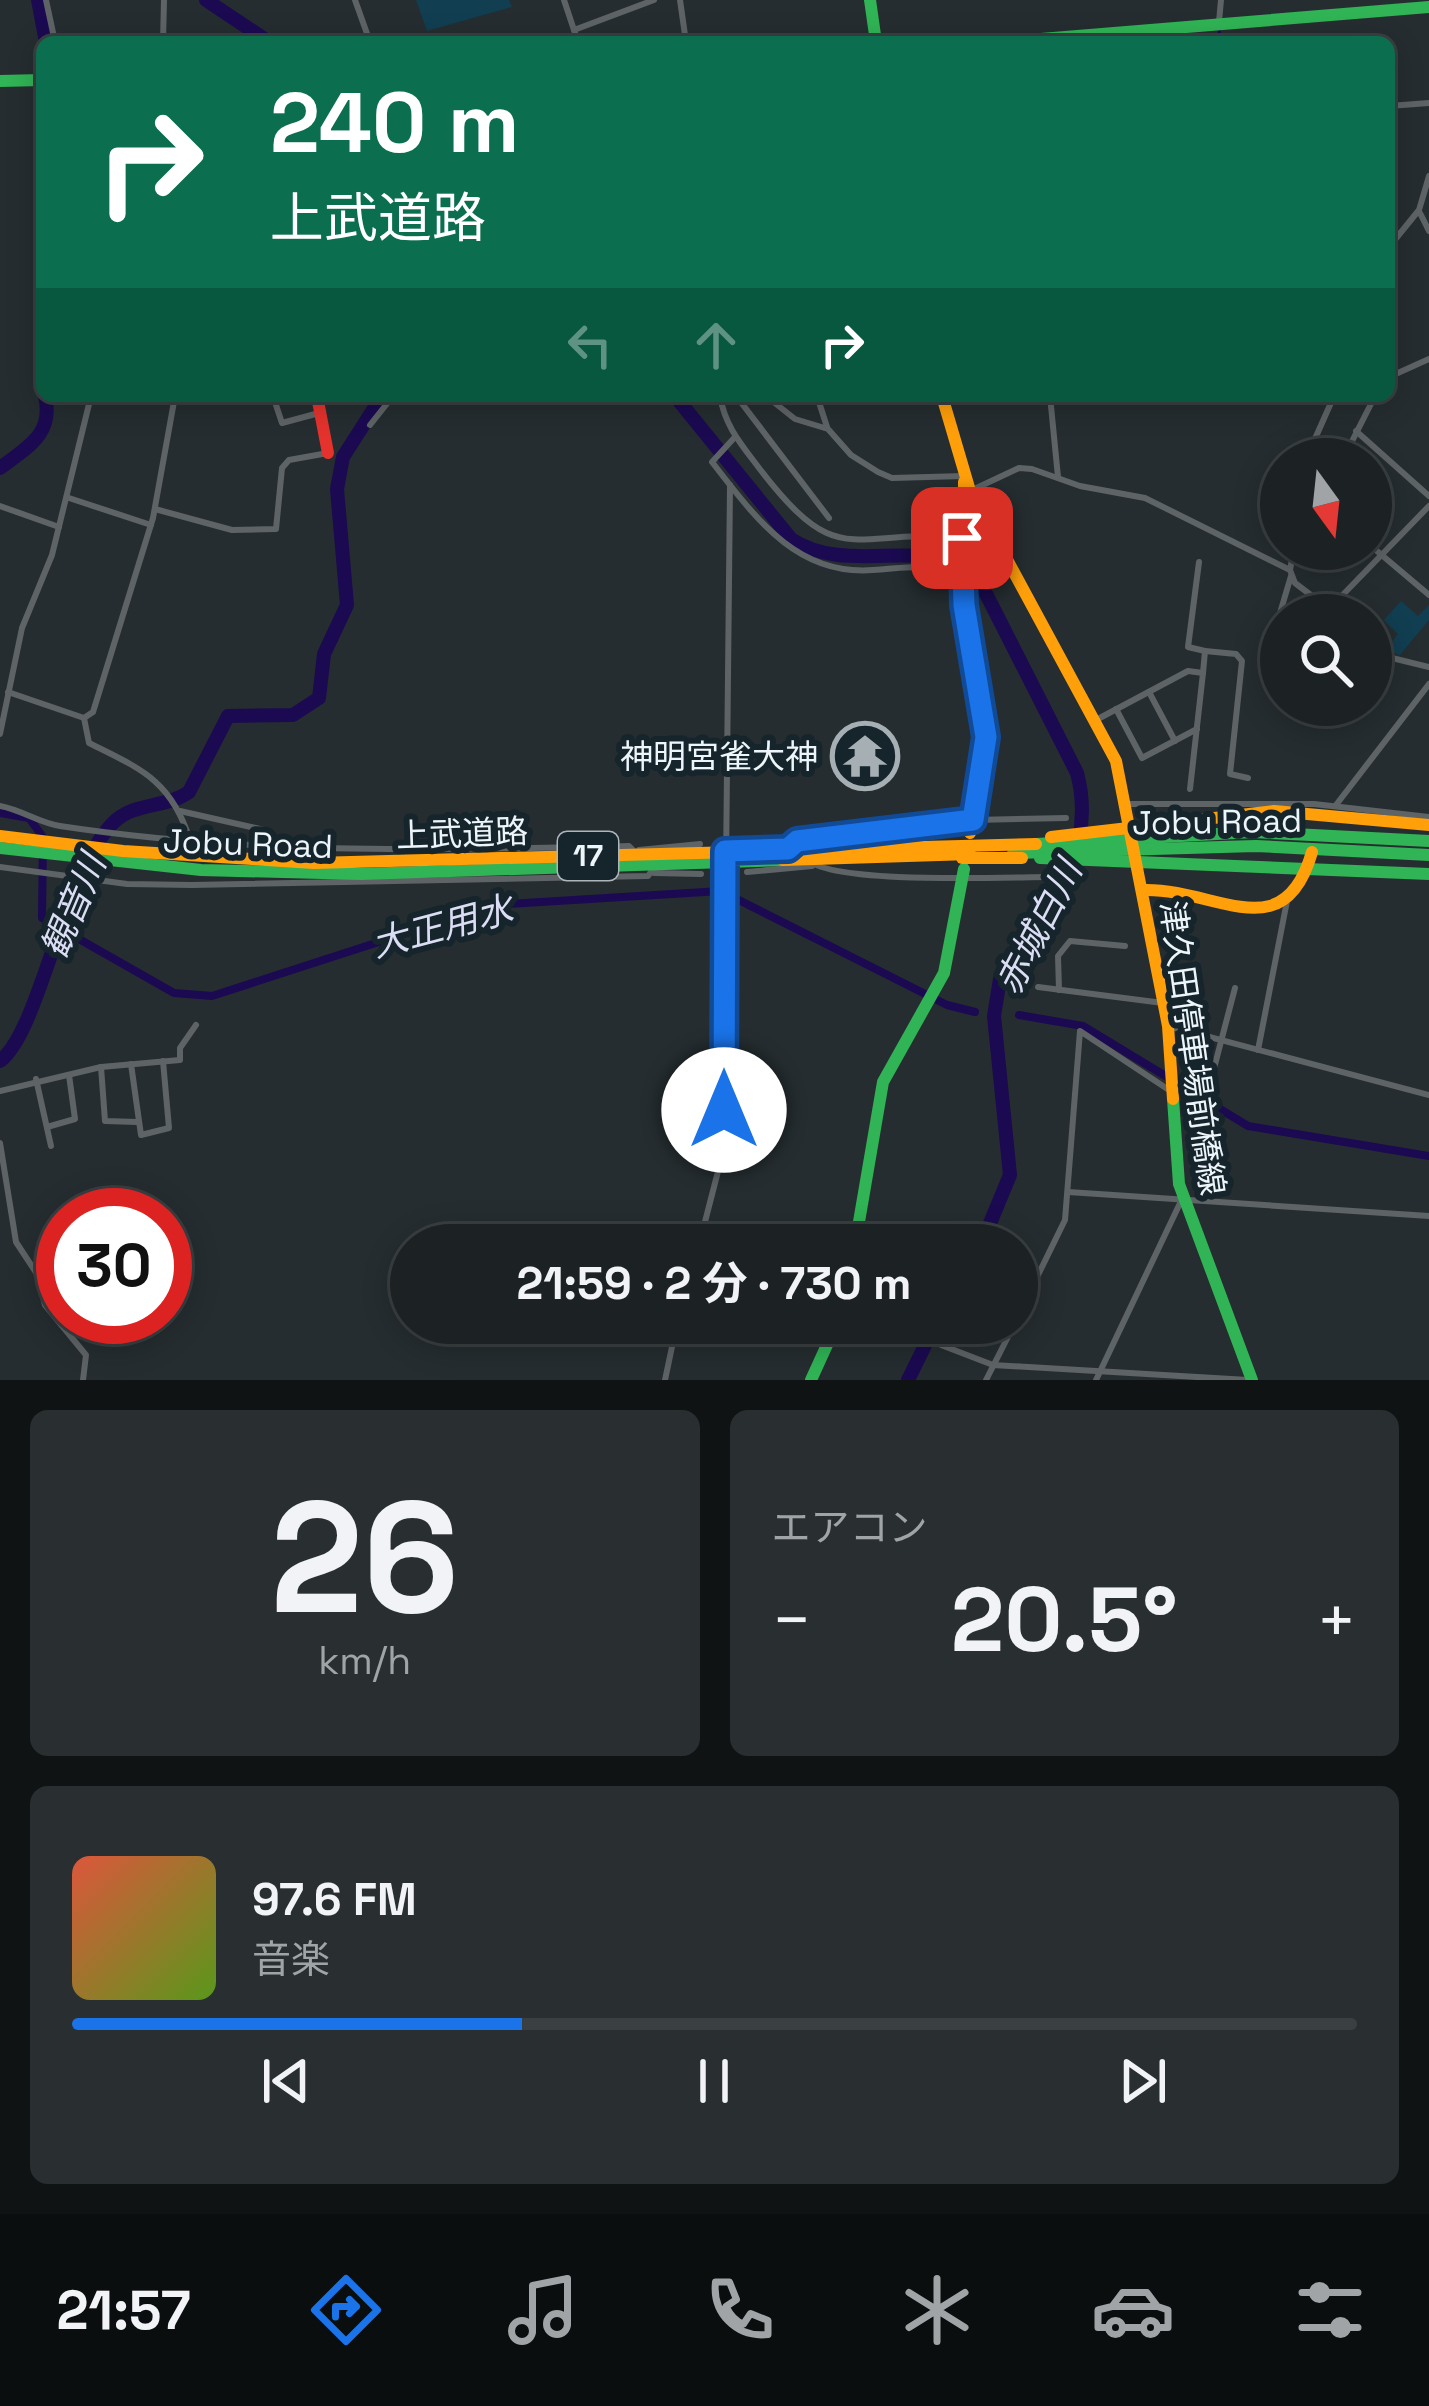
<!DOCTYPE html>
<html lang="ja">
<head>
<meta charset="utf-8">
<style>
  body { margin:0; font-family:"Space Grotesk","Noto Sans JP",sans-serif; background:#292f31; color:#f1f3f6; height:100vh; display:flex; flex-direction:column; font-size:45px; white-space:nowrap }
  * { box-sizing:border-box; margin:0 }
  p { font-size:39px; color:#a0a4a6 }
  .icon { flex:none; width:66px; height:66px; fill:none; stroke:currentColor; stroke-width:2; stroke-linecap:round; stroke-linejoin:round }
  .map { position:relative; height:1380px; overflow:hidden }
  .details { display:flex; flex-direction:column; gap:30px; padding:30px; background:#0f1314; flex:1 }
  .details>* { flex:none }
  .banner { position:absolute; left:36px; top:36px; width:1359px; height:366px; border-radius:18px; box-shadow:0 6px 30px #0003,0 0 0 3px #3a3f41; background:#0b6e4f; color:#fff; overflow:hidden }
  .needle { width:78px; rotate:165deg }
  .tools { position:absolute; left:1260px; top:438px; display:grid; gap:24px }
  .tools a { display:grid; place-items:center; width:132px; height:132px; border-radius:50%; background:#1c2224; box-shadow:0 6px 30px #0003,0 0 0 3px #3a3f41; font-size:60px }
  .speed { position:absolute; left:36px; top:1188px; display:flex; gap:24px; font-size:60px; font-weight:700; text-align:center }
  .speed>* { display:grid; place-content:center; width:156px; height:156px; border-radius:50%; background:#1c2224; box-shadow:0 6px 30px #0003,0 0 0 3px #3a3f41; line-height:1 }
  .speed .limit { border:18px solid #d22; background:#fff; color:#111 }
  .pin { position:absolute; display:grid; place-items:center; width:102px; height:102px; color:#fff; margin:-51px; border-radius:24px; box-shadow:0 6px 18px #0006 }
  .me { position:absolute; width:132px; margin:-66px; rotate:0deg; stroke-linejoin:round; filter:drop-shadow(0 0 9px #0008) }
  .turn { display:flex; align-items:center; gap:42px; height:252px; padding:0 36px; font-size:54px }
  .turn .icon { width:156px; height:156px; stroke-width:2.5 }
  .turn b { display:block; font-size:84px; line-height:102px }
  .lanes { display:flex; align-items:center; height:114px; padding:0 36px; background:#0003; justify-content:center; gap:60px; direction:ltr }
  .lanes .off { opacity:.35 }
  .big { font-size:90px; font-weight:700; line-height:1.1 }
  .details .tile { flex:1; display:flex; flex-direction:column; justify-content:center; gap:18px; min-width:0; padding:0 42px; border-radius:18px; background:#292f31 }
  .details .dial { align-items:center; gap:0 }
  .dial b { font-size:156px; line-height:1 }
  .song { display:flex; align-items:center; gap:36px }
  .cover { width:144px; height:144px; border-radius:18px; background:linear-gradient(135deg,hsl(10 70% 55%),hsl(90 70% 35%)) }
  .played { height:12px; border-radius:6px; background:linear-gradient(90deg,#1a73e8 35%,#3a3f41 35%) }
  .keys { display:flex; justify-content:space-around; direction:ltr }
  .heat { display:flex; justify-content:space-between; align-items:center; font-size:66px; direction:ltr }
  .details .tiles { flex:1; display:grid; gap:30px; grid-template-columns:1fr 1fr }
  .tile:last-child { grid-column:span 2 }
  .trip { position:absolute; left:390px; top:1224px; width:648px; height:120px; border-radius:60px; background:#1c2224; box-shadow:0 6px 30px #0003,0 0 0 3px #3a3f41; font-weight:700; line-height:120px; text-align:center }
  .tabs { display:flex; height:192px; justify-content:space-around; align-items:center; background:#0b0e0e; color:#a0a4a6 }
  .tabs .icon { width:84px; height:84px }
  .tabs .active { color:#1a73e8 }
  .tabs b { font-size:54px; color:#f1f3f6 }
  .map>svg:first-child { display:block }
  .green { fill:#113e51 }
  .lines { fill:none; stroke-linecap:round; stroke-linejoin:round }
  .stream { stroke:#1b0a51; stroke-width:3 }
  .canal { stroke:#1b0a51; stroke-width:8 }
  .river { stroke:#1b0a51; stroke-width:14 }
  .street { stroke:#5e6366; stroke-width:6 }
  .fast { stroke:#30b455; stroke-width:12 }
  .slow { stroke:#ff9f0a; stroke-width:12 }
  .jam { stroke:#e5322d; stroke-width:12 }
  .route-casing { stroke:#114b97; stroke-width:30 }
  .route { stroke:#1a73e8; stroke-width:21 }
  .labels { text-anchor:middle; stroke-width:12; stroke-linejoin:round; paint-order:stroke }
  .shield { fill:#16242b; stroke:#acb6bb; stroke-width:3 }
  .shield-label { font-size:30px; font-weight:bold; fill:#ecf5f9 }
  .poi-label { font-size:33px; fill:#ecf5f9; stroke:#16242b; text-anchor:end }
  .street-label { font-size:33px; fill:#ecf5f9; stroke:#16242b }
  .water-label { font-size:36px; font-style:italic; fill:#dbddf4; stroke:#16242b }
</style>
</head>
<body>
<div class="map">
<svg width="1429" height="1380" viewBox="0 0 1429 1380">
  <rect width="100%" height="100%" fill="#252d30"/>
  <g class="green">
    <polygon points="416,0 509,0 512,7 427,31"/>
    <polygon points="1401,601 1418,616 1429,605 1429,620 1399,656 1388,647 1398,634 1384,620"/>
  </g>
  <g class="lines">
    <polyline class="stream" points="1219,26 1220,42"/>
    <g class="canal">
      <polyline points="0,813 29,818 43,837 42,918 174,993 212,996 493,905 721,891 947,1005 975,1012"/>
      <polyline points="1019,1015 1083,1026 1248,1126 1429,1156"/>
    </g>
    <g class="river">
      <polyline points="38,0 46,42"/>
      <polyline points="206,0 269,42"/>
      <polyline points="42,368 42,382"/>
      <path d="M 675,396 L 791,539 C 848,576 921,536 975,572 L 1077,773 C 1099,855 1045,916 1000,979 L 994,1016 L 1010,1175 L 981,1245"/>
      <path d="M 0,468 C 28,447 54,434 45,396"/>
      <path d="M 0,1061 C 40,1031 63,875 112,824 C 134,801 165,809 189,792 L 228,716 L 293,715 L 319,698 L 324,654 L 347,605 L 337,489 L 343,457 L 382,396"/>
      <polyline points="908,1380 936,1323"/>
    </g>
    <g class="street">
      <polyline points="46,0 55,42"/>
      <polyline points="355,0 370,42"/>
      <polyline points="564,0 578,42"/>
      <polyline points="680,0 686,42"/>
      <polyline points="1219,22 1221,0"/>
      <polyline points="574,30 654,0"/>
      <polyline points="163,42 164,0"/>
      <polyline points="1389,106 1429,103"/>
      <polyline points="1420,213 1429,231"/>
      <polyline points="1389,247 1419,210 1429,176"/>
      <polyline points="1389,377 1429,359"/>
      <path d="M 175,396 L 153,518 L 93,712 L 84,718 L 89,743 C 141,769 171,780 190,840"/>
      <polyline points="273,396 282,423 319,413"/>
      <path d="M 720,396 C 725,426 741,444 759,468 C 841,575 850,527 962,538"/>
      <polyline points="766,396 795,419 828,429 851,455 878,472 892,478 964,476"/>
      <polyline points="817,396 827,427"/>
      <polyline points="1050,396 1058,477"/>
      <polyline points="721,397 740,401 829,518"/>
      <polyline points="370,425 393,396"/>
      <polyline points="1356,431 1429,496"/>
      <path d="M 735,437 L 712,462 C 755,517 796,576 873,570 C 907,568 932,561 963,578"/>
      <polyline points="1306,459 1334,396"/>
      <polyline points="1343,459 1375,396"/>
      <polyline points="970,491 1019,468 1032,469 1080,486 1145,498 1290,570 1295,583 1337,615"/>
      <polyline points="69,498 151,525"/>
      <polyline points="0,506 59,527"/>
      <polyline points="155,509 232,530 276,529 282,468 289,460 328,453"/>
      <polyline points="1371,546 1429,595"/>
      <polyline points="1199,562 1188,647 1205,651 1203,673"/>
      <polyline points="1290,570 1294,549"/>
      <polyline points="1330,608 1429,506"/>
      <polyline points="1371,644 1392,658 1429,667"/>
      <polyline points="1205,651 1236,654 1242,661 1230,774 1248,778"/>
      <polyline points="1264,667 1291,576"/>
      <polyline points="8,692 84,718"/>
      <polyline points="1149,692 1175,741"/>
      <polyline points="1116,709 1142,758 1197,729"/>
      <polyline points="1096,720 1188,671 1203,673 1190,789"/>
      <polyline points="0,734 22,628 52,555 91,396"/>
      <polyline points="1128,804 1314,804 1429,817"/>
      <polyline points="1336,805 1429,684"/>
      <path d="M 0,806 C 22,810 39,823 60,826 C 250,855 437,850 629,846 L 639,856"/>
      <polyline points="180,811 269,831 271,858"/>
      <polyline points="746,842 778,841 788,849"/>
      <polyline points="639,850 700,844"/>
      <polyline points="788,850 797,841 973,820 1066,818"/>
      <path d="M 807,859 C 831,885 1007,877 1049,877"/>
      <polyline points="0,867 127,884 192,885 648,876 656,865"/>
      <polyline points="747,872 812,866"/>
      <polyline points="654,873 701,874"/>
      <polyline points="1038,987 1163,1003"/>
      <polyline points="1059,990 1058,956 1070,941 1125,946"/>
      <polyline points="1168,1026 1429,1095"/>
      <polyline points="1258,1050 1287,901"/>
      <polyline points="131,1064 141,1135 169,1128 163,1061"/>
      <polyline points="101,1067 105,1121 137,1122"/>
      <polyline points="1212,1076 1235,988"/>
      <polyline points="36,1079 51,1146"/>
      <polyline points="0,1091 101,1067 180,1060 180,1048 196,1025"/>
      <polyline points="47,1127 75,1119 69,1075"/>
      <polyline points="0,1143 16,1242 37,1274 45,1305 86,1355 83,1380"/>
      <polyline points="1068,1192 1429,1216"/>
      <polyline points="699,1245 723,1152 730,485"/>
      <polyline points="1017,1318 1065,1220 1080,1031 1172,1092"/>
      <polyline points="941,1345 993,1365 1248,1380"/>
      <polyline points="665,1380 677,1323"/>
      <polyline points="986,1380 1015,1323"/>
      <polyline points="1096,1380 1182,1199"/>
    </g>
    <g class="fast">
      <polyline points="870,0 876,42"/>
      <polyline points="1003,42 1429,7"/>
      <polyline points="0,81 42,80"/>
      <polyline points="1036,844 1253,832 1429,841"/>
      <polyline points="0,848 201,870 361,874 783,860"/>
      <polyline points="1013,853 1256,846 1429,855"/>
      <polyline points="1040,858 1429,874"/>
      <polyline points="1173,1099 1179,1184 1252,1380"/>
      <polyline points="855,1245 883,1082 944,973 964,869"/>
      <polyline points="811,1380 837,1323"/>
    </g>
    <g class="slow">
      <polyline points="942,396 970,491 1116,761 1168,1026 1173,1099"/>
      <polyline points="964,482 964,605 986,737 970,833"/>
      <polyline points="0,836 123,851 314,863 1036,844"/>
      <polyline points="1051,837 1274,811 1429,825"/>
      <polyline points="962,858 1022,858"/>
      <polyline points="783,860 970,854"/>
      <path d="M 1145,890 C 1217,889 1284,950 1312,852"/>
    </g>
    <polyline class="jam" points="317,396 328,453"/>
  </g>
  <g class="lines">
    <g class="route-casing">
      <polyline id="route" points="724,1110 725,851 788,849 797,841 973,820 986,737 964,605 962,538"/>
    </g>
    <use href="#route" class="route"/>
  </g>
  <defs>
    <g id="temple-ring" transform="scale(3.45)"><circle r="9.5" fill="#16242b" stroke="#a6afb3" stroke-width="1.5"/><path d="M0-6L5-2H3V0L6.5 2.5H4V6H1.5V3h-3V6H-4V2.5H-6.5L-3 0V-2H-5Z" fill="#a6afb3"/></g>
  </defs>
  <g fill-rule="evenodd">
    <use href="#temple-ring" x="865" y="756"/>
  </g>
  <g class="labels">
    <rect class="shield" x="558" y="832" width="60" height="48" rx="9"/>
    <g class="shield-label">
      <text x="588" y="866">17</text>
    </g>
    <g class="poi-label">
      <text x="818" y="768">神明宮雀大神</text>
    </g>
    <g class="street-label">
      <text transform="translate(1217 821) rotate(-1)" y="12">Jobu Road</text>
      <text transform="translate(462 833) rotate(-2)" y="12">上武道路</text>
      <text transform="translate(248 843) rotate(2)" y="12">Jobu Road</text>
      <text transform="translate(1193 1048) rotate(82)" y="12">津久田停車場前橋線</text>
    </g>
    <g class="water-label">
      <text transform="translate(73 906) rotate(-67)" y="13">観音川</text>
      <text transform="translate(442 926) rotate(-15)" y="13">大正用水</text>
      <text transform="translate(1038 927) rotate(-63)" y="13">赤城白川</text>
    </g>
  </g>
</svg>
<div class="tools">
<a><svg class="needle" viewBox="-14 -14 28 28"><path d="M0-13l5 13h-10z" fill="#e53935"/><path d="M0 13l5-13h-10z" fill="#a0a4a6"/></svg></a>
<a><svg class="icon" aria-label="search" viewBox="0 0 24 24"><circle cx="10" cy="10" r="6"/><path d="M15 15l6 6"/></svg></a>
</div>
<div class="speed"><div class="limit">30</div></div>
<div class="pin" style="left:962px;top:538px;background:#d93025"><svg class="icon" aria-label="arrive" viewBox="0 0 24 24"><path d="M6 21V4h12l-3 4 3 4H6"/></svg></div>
<svg class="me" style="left:724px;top:1110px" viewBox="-20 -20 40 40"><circle r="19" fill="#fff"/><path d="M0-13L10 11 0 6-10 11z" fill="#1a73e8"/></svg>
<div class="trip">21:59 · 2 分 · 730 m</div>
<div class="banner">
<div class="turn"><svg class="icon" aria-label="right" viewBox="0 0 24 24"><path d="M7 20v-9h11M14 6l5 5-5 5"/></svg><div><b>240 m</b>上武道路</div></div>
<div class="lanes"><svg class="icon off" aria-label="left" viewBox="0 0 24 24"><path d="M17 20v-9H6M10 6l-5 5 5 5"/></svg><svg class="icon off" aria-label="ahead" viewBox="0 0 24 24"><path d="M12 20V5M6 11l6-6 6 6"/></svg><svg class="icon" aria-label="right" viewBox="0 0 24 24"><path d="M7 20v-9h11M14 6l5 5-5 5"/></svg></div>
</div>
</div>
<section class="details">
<div class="tiles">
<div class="tile dial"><b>26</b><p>km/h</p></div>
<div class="tile"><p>エアコン</p>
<div class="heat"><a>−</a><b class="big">20.5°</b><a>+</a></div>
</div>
<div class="tile">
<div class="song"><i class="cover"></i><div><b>97.6 FM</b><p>音楽</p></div></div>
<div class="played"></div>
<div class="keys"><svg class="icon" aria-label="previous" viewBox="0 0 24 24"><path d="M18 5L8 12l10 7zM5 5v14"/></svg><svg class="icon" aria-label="pause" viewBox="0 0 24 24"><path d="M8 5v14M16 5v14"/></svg><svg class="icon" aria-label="next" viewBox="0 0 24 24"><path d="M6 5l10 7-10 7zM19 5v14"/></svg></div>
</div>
</div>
</section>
<nav class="tabs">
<b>21:57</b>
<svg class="icon active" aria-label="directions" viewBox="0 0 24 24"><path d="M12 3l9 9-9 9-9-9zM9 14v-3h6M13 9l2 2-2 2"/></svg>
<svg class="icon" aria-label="music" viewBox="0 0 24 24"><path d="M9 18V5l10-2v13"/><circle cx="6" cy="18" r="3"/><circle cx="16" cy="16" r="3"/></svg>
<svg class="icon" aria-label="phone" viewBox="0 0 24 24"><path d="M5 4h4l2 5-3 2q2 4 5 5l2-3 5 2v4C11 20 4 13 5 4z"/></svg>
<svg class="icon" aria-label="climate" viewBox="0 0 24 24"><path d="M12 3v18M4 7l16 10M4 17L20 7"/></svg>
<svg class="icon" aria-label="car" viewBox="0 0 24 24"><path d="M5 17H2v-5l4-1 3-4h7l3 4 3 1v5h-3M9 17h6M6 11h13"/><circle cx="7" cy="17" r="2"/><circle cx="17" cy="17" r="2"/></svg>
<svg class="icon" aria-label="filters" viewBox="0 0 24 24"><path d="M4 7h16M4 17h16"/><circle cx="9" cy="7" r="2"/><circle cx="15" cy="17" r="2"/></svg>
</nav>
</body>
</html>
